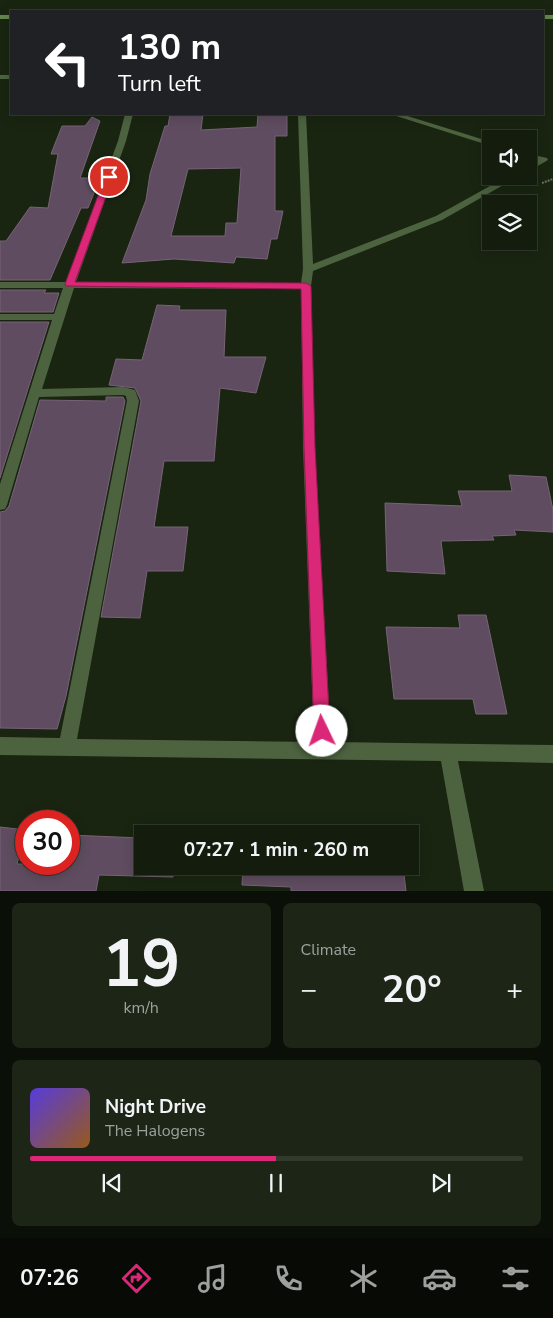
<!DOCTYPE html>
<html lang="en">
<head>
<meta charset="utf-8">
<style>
  body { margin:0; font-family:"Nunito Sans",sans-serif; background:#1c2516; color:#f1f3f6; height:100vh; display:flex; flex-direction:column; font-size:19px; white-space:nowrap }
  * { box-sizing:border-box; margin:0 }
  p { font-size:16px; color:#9da19d }
  .icon { flex:none; width:28px; height:28px; fill:none; stroke:currentColor; stroke-width:2; stroke-linecap:round; stroke-linejoin:round }
  .map { position:relative; height:891px; overflow:hidden }
  .side { display:flex; flex-direction:column; gap:12px; padding:12px; background:#0a0f07; flex:1 }
  .side>* { flex:none }
  .banner { position:absolute; left:10px; top:10px; width:534px; height:105px; border-radius:0px; box-shadow:0 2px 12px #0003,0 0 0 1px #323a2e; background:#202124; color:#fff; overflow:hidden }
  .fabs { position:absolute; left:482px; top:130px; display:grid; gap:10px }
  .fabs a { display:grid; place-items:center; width:55px; height:55px; border-radius:0px; background:#131c0d; box-shadow:0 2px 12px #0003,0 0 0 1px #323a2e; font-size:25px }
  .speed { position:absolute; left:15px; top:810px; display:flex; gap:10px; font-size:25px; font-weight:700; text-align:center }
  .speed>* { display:grid; place-content:center; width:65px; height:65px; border-radius:50%; background:#131c0d; box-shadow:0 2px 12px #0003,0 0 0 1px #323a2e; line-height:1 }
  .speed .limit { border:8px solid #d22; background:#fff; color:#111 }
  .pin { position:absolute; display:grid; place-items:center; width:42px; height:42px; color:#fff; margin:-21px; border:2px solid #fff; border-radius:50%; box-shadow:0 1px 5px #0007 }
  .me { position:absolute; width:55px; margin:-28px; rotate:357deg; stroke-linejoin:round; filter:drop-shadow(0 0 4px #0008) }
  .turn { display:flex; align-items:center; gap:18px; height:105px; padding:0 25px; font-size:22px }
  .turn .icon { width:65px; height:65px; stroke-width:2.5 }
  .turn b { display:block; font-size:35px; line-height:42px }
  .big { font-size:38px; font-weight:700; line-height:1.1 }
  .side .widget { flex:1; display:flex; flex-direction:column; justify-content:center; gap:8px; min-width:0; padding:0 18px; border-radius:8px; background:#1c2516 }
  .side .dial { align-items:center; gap:0 }
  .dial b { font-size:65px; line-height:1 }
  .song { display:flex; align-items:center; gap:15px }
  .cover { width:60px; height:60px; border-radius:8px; background:linear-gradient(135deg,hsl(250 70% 55%),hsl(30 70% 35%)) }
  .played { height:5px; border-radius:2px; background:linear-gradient(90deg,#db2777 50%,#323a2e 50%) }
  .keys { display:flex; justify-content:space-around; direction:ltr }
  .heat { display:flex; justify-content:space-between; align-items:center; font-size:28px; direction:ltr }
  .side .tiles { flex:1; display:grid; gap:12px; grid-template-columns:1fr 1fr }
  .widget:last-child { grid-column:span 2 }
  .trip { position:absolute; left:134px; top:825px; width:285px; height:50px; border-radius:0px; background:#131c0d; box-shadow:0 2px 12px #0003,0 0 0 1px #323a2e; font-weight:700; line-height:50px; text-align:center }
  .dock { display:flex; height:80px; justify-content:space-around; align-items:center; background:#080b05; color:#9da19d }
  .dock .icon { width:35px; height:35px }
  .dock .selected { color:#db2777 }
  .dock b { font-size:22px; color:#f1f3f6 }
  .map>svg:first-child { display:block }
  .building { fill:#5f4c60; stroke:#776377; fill-rule:evenodd }
  .lines { fill:none; stroke-linecap:round; stroke-linejoin:round }
  .path { stroke:#656f5e; stroke-width:2; stroke-dasharray:2 1; stroke-linecap:butt }
  .street { fill:#4d6340; fill-rule:evenodd }
  .secondary { fill:#648850; fill-rule:evenodd }
  .route { fill:#db2777; stroke:#8e194d }
</style>
</head>
<body>
<div class="map">
<svg width="553" height="891" viewBox="0 0 553 891">
  <rect width="100%" height="100%" fill="#192511"/>
  <g class="building">
    <path d="M 170,114 L 203,114 L 201,130 L 257,127 L 258,114 L 287,114 L 287,136 L 275,136 L 275,211 L 283,211 L 277,239 L 271,239 L 267,259 L 236,257 L 234,263 L 174,259 L 122,263 L 146,200 L 150,174 L 165,126 L 168,126 ZM 241,168 L 237,223 L 226,223 L 225,236 L 171,236 L 188,169 Z"/>
    <polygon points="92,117 100,121 80,178 100,178 88,208 81,208 50,280 0,280 0,241 6,241 30,207 48,208 58,154 51,154 62,126 85,126"/>
    <polygon points="0,290 46,290 44,293 59,293 53,312 0,312"/>
    <polygon points="157,305 180,306 179,310 226,310 224,357 266,357 256,393 220,388 214,461 164,461 154,527 188,527 183,571 147,571 140,618 101,617 141,401 135,388 109,385 116,359 142,360"/>
    <polygon points="0,322 49,322 0,478"/>
    <polygon points="106,397 123,397 125,401 66,696 57,729 0,728 0,512 5,511 9,506 40,400 106,401"/>
    <polygon points="509,475 546,477 553,510 553,532 514,530 516,535 492,536 494,540 441,541 445,574 387,571 385,503 462,506 458,491 512,491"/>
    <polygon points="458,615 486,615 507,714 476,714 473,699 394,699 386,627 460,628"/>
    <polygon points="0,827 26,830 17,864 69,864 69,835 141,838 143,827 179,829 178,834 142,834 142,866 174,866 173,877 99,875 96,891 0,891"/>
    <polygon points="294,829 329,831 329,834 293,834"/>
    <polygon points="243,866 403,866 406,891 291,891 291,887 242,885"/>
  </g>
  <g class="lines">
    <polyline class="path" points="542,183 553,179"/>
    <g class="street">
      <rect x="0" y="75" width="11" height="4"/>
      <path d="M 125,114 L 133,114 L 126,141 L 76,282 L 301,283 L 303,269 L 298,114 L 306,114 L 313,264 L 436,216 L 508,176 L 519,176 L 442,220 L 313,271 L 311,286 L 315,447 L 331,742 L 553,745 L 553,763 L 458,761 L 484,891 L 464,891 L 441,761 L 0,755 L 0,737 L 60,738 L 127,401 L 126,396 L 123,395 L 39,397 L 7,505 L 5,509 L 0,510 L 0,484 L 52,320 L 0,320 L 0,314 L 54,314 L 63,288 L 0,288 L 0,282 L 66,282 L 118,141 ZM 74,288 L 301,289 L 303,447 L 314,742 L 77,739 L 139,401 L 135,390 L 123,387 L 42,389 Z"/>
      <polygon points="390,114 401,114 491,142 491,146"/>
      <polygon points="529,154 547,158 548,160 529,171 529,166 537,161 529,158"/>
    </g>
    <g class="secondary">
      <rect x="0" y="15" width="11" height="4"/>
      <rect x="542" y="15" width="11" height="4"/>
    </g>
  </g>
  <polygon class="route" points="109,174 113,177 75,282 306,283 311,286 315,447 330,731 327,737 322,739 317,737 314,731 304,447 301,289 66,286 65,284 105,177"/>
</svg>
<div class="fabs">
<a><svg class="icon" aria-label="sound" viewBox="0 0 24 24"><path d="M4 9h4l5-4v14l-5-4H4zM17 9q2 3 0 6"/></svg></a>
<a><svg class="icon" aria-label="layers" viewBox="0 0 24 24"><path d="M12 4l9 5-9 5-9-5zM3 14l9 5 9-5"/></svg></a>
</div>
<div class="speed"><div class="limit">30</div></div>
<div class="pin" style="left:109px;top:177px;background:#d93025"><svg class="icon" aria-label="arrive" viewBox="0 0 24 24"><path d="M6 21V4h12l-3 4 3 4H6"/></svg></div>
<svg class="me" style="left:322px;top:731px" viewBox="-20 -20 40 40"><circle r="19" fill="#fff"/><path d="M0-13L10 11 0 6-10 11z" fill="#db2777"/></svg>
<div class="trip">07:27 · 1 min · 260 m</div>
<div class="banner">
<div class="turn"><svg class="icon" aria-label="left" viewBox="0 0 24 24"><path d="M17 20v-9H6M10 6l-5 5 5 5"/></svg><div><b>130 m</b>Turn left</div></div>
</div>
</div>
<section class="side">
<div class="tiles">
<div class="widget dial"><b>19</b><p>km/h</p></div>
<div class="widget"><p>Climate</p>
<div class="heat"><a>−</a><b class="big">20°</b><a>+</a></div>
</div>
<div class="widget">
<div class="song"><i class="cover"></i><div><b>Night Drive</b><p>The Halogens</p></div></div>
<div class="played"></div>
<div class="keys"><svg class="icon" aria-label="previous" viewBox="0 0 24 24"><path d="M18 5L8 12l10 7zM5 5v14"/></svg><svg class="icon" aria-label="pause" viewBox="0 0 24 24"><path d="M8 5v14M16 5v14"/></svg><svg class="icon" aria-label="next" viewBox="0 0 24 24"><path d="M6 5l10 7-10 7zM19 5v14"/></svg></div>
</div>
</div>
</section>
<nav class="dock">
<b>07:26</b>
<svg class="icon selected" aria-label="directions" viewBox="0 0 24 24"><path d="M12 3l9 9-9 9-9-9zM9 14v-3h6M13 9l2 2-2 2"/></svg>
<svg class="icon" aria-label="music" viewBox="0 0 24 24"><path d="M9 18V5l10-2v13"/><circle cx="6" cy="18" r="3"/><circle cx="16" cy="16" r="3"/></svg>
<svg class="icon" aria-label="phone" viewBox="0 0 24 24"><path d="M5 4h4l2 5-3 2q2 4 5 5l2-3 5 2v4C11 20 4 13 5 4z"/></svg>
<svg class="icon" aria-label="climate" viewBox="0 0 24 24"><path d="M12 3v18M4 7l16 10M4 17L20 7"/></svg>
<svg class="icon" aria-label="car" viewBox="0 0 24 24"><path d="M5 17H2v-5l4-1 3-4h7l3 4 3 1v5h-3M9 17h6M6 11h13"/><circle cx="7" cy="17" r="2"/><circle cx="17" cy="17" r="2"/></svg>
<svg class="icon" aria-label="filters" viewBox="0 0 24 24"><path d="M4 7h16M4 17h16"/><circle cx="9" cy="7" r="2"/><circle cx="15" cy="17" r="2"/></svg>
</nav>
</body>
</html>
